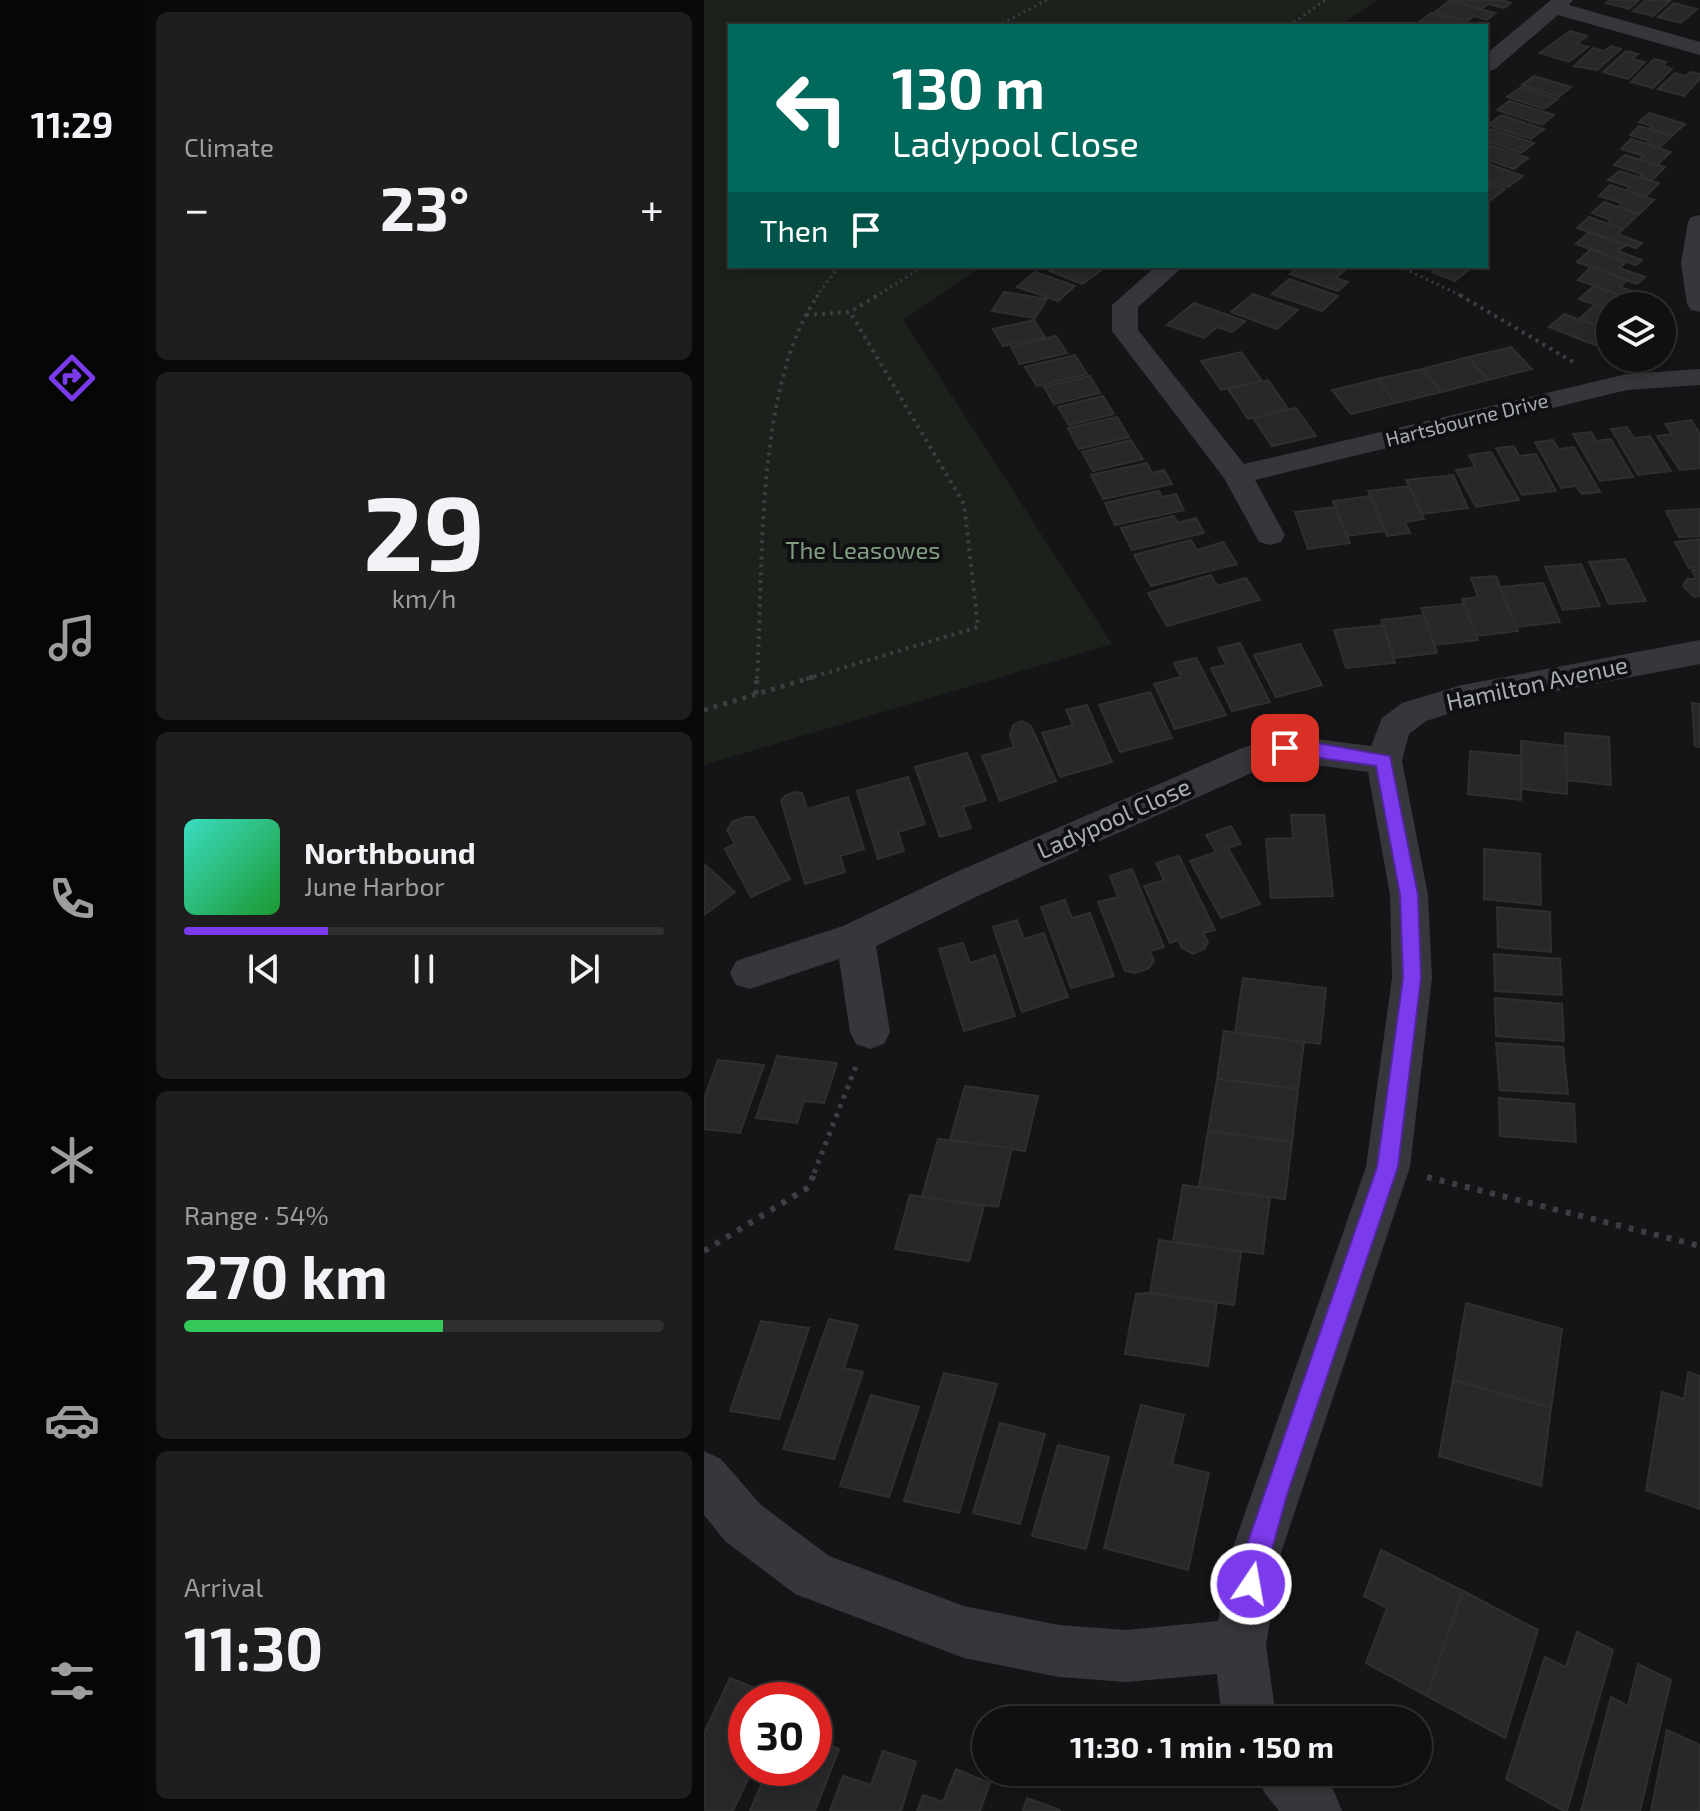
<!DOCTYPE html>
<html lang="en">
<head>
<meta charset="utf-8">
<style>
  body { margin:0; font-family:"Exo 2",sans-serif; background:#1e1e1f; color:#f1f3f6; height:100vh; display:flex; flex-direction:column; font-size:30px; white-space:nowrap }
  * { box-sizing:border-box; margin:0 }
  p { font-size:26px; color:#9c9d9f }
  .icon { flex:none; width:44px; height:44px; fill:none; stroke:currentColor; stroke-width:2; stroke-linecap:round; stroke-linejoin:round }
  .map { position:relative; flex:1; overflow:hidden }
  .side { display:flex; flex-direction:column; gap:12px; padding:12px; background:#090909; width:560px }
  .side>* { flex:none }
  .banner { position:absolute; left:24px; top:24px; width:760px; height:244px; border-radius:0px; box-shadow:0 4px 12px #0003,0 0 0 2px #303031; background:#00695c; color:#fff; overflow:hidden }
  .controls { position:absolute; left:892px; top:292px; display:grid; gap:16px }
  .controls a { display:grid; place-items:center; width:80px; height:80px; border-radius:50%; background:#101011; box-shadow:0 4px 12px #0003,0 0 0 2px #303031; font-size:40px }
  .speed { position:absolute; left:24px; top:1682px; display:flex; gap:16px; font-size:40px; font-weight:700; text-align:center }
  .speed>* { display:grid; place-content:center; width:104px; height:104px; border-radius:50%; background:#101011; box-shadow:0 4px 12px #0003,0 0 0 2px #303031; line-height:1 }
  .speed .limit { border:12px solid #d22; background:#fff; color:#111 }
  .pin { position:absolute; display:grid; place-items:center; width:68px; height:68px; color:#fff; margin:-34px; border-radius:16px; box-shadow:0 4px 12px #0006 }
  .me { position:absolute; width:88px; margin:-44px; rotate:12deg; stroke-linejoin:round; filter:drop-shadow(0 0 6px #0008) }
  .turn { display:flex; align-items:center; gap:28px; height:168px; padding:0 32px; font-size:36px }
  .turn .icon { width:104px; height:104px; stroke-width:2.5 }
  .turn b { display:block; font-size:56px; line-height:68px }
  .then { display:flex; align-items:center; height:76px; padding:0 32px; background:#0003; gap:16px; font-size:30px }
  .big { font-size:60px; font-weight:700; line-height:1.1 }
  .side .card { flex:1; display:flex; flex-direction:column; justify-content:center; gap:12px; min-width:0; padding:0 28px; border-radius:12px; background:#1e1e1f }
  .side .dial { align-items:center; gap:0 }
  .dial b { font-size:104px; line-height:1 }
  .song { display:flex; align-items:center; gap:24px }
  .cover { width:96px; height:96px; border-radius:12px; background:linear-gradient(135deg,hsl(170 70% 55%),hsl(130 70% 35%)) }
  .played { height:8px; border-radius:4px; background:linear-gradient(90deg,#7c3aed 30%,#303031 30%) }
  .keys { display:flex; justify-content:space-around; direction:ltr }
  .heat { display:flex; justify-content:space-between; align-items:center; font-size:44px; direction:ltr }
  .charge { height:12px; border-radius:6px; background:linear-gradient(90deg,#34c759 54%,#303031 0) }
  .trip { position:absolute; left:268px; top:1706px; width:460px; height:80px; border-radius:40px; background:#101011; box-shadow:0 4px 12px #0003,0 0 0 2px #303031; font-weight:700; line-height:80px; text-align:center }
  main { display:flex; flex:1; min-height:0 }
  .tabs { display:flex; flex-direction:column; width:144px; justify-content:space-around; align-items:center; background:#060607; color:#9c9d9f }
  .tabs .icon { width:56px; height:56px }
  .tabs .on { color:#7c3aed }
  .tabs b { font-size:36px; color:#f1f3f6 }
  .map>svg:first-child { display:block }
  .green { fill:#1c211c }
  .building { fill:#28282a; stroke:#2f2f32; stroke-width:2 }
  .lines { fill:none; stroke-linecap:round; stroke-linejoin:round }
  .path-far3 { stroke:#3d3e42; stroke-width:3; stroke-dasharray:2 4; stroke-linecap:butt }
  .path-far2 { stroke:#3d3e42; stroke-width:4; stroke-dasharray:3 5; stroke-linecap:butt }
  .path-far1 { stroke:#3d3e42; stroke-width:5; stroke-dasharray:4 6; stroke-linecap:butt }
  .path { stroke:#3d3e42; stroke-width:6; stroke-dasharray:5 8; stroke-linecap:butt }
  .street { fill:#36373b; fill-rule:evenodd }
  .route { fill:#7c3aed; stroke:#51269a; stroke-width:2 }
  .labels { text-anchor:middle; stroke-width:8; stroke-linejoin:round; paint-order:stroke }
  .far-street-label { font-size:20px; fill:#a8adb5; stroke:#101012 }
  .park-label { font-size:24px; fill:#819e82; stroke:#101012 }
  .street-label { font-size:24px; fill:#a8adb5; stroke:#101012 }
</style>
</head>
<body>
<main>
<nav class="tabs">
<b>11:29</b>
<svg class="icon on" aria-label="directions" viewBox="0 0 24 24"><path d="M12 3l9 9-9 9-9-9zM9 14v-3h6M13 9l2 2-2 2"/></svg>
<svg class="icon" aria-label="music" viewBox="0 0 24 24"><path d="M9 18V5l10-2v13"/><circle cx="6" cy="18" r="3"/><circle cx="16" cy="16" r="3"/></svg>
<svg class="icon" aria-label="phone" viewBox="0 0 24 24"><path d="M5 4h4l2 5-3 2q2 4 5 5l2-3 5 2v4C11 20 4 13 5 4z"/></svg>
<svg class="icon" aria-label="climate" viewBox="0 0 24 24"><path d="M12 3v18M4 7l16 10M4 17L20 7"/></svg>
<svg class="icon" aria-label="car" viewBox="0 0 24 24"><path d="M5 17H2v-5l4-1 3-4h7l3 4 3 1v5h-3M9 17h6M6 11h13"/><circle cx="7" cy="17" r="2"/><circle cx="17" cy="17" r="2"/></svg>
<svg class="icon" aria-label="filters" viewBox="0 0 24 24"><path d="M4 7h16M4 17h16"/><circle cx="9" cy="7" r="2"/><circle cx="15" cy="17" r="2"/></svg>
</nav>
<section class="side">
<div class="card"><p>Climate</p>
<div class="heat"><a>−</a><b class="big">23°</b><a>+</a></div>
</div>
<div class="card dial"><b>29</b><p>km/h</p></div>
<div class="card">
<div class="song"><i class="cover"></i><div><b>Northbound</b><p>June Harbor</p></div></div>
<div class="played"></div>
<div class="keys"><svg class="icon" aria-label="previous" viewBox="0 0 24 24"><path d="M18 5L8 12l10 7zM5 5v14"/></svg><svg class="icon" aria-label="pause" viewBox="0 0 24 24"><path d="M8 5v14M16 5v14"/></svg><svg class="icon" aria-label="next" viewBox="0 0 24 24"><path d="M6 5l10 7-10 7zM19 5v14"/></svg></div>
</div>
<div class="card"><p>Range · 54%</p><b class="big">270 km</b><div class="charge"></div></div>
<div class="card"><p>Arrival</p><b class="big">11:30</b></div>
</section>
<div class="map">
<svg width="996" height="1811" viewBox="0 0 996 1811">
  <rect width="100%" height="100%" fill="#151517"/>
  <polygon class="green" points="0,0 673,0 635,26 26,26 26,266 279,266 199,320 408,644 0,765"/>
  <g class="building">
    <polygon points="748,0 797,0 807,3 800,8 784,4 777,9"/>
    <polygon points="906,0 935,0 925,9 902,3"/>
    <polygon points="942,0 967,0 949,16 929,11"/>
    <polygon points="745,1 791,13 783,20 770,16 763,21 731,12"/>
    <polygon points="970,3 993,9 977,23 954,17"/>
    <polygon points="727,13 771,26 712,24"/>
    <polygon points="866,31 883,36 873,44 884,47 865,62 836,53"/>
    <polygon points="907,46 917,49 893,70 870,66 889,48 900,51"/>
    <polygon points="922,51 934,54 928,59 941,62 924,79 899,72"/>
    <polygon points="950,59 962,62 959,66 968,69 949,88 927,82"/>
    <polygon points="986,72 996,74 996,79 980,96 954,89 971,73 982,76"/>
    <polygon points="830,76 867,87 855,97 818,85"/>
    <polygon points="817,87 854,99 840,109 803,97"/>
    <polygon points="805,101 850,115 838,125 793,110"/>
    <polygon points="945,113 981,124 968,136 945,129 948,126 935,122"/>
    <polygon points="797,115 840,129 827,139 784,125"/>
    <polygon points="935,126 945,129 968,136 955,148 942,144 946,141 926,135"/>
    <polygon points="788,129 830,143 817,153 782,141 782,134"/>
    <polygon points="927,139 955,148 967,152 953,165 935,159 940,156 917,149"/>
    <polygon points="782,144 824,158 810,169 782,159"/>
    <polygon points="921,155 953,165 961,167 947,181 935,177 938,174 910,165"/>
    <polygon points="782,163 819,176 804,187 782,180"/>
    <polygon points="915,171 955,183 941,197 922,191 926,187 904,180"/>
    <polygon points="782,182 801,189 787,200 782,198"/>
    <polygon points="906,185 941,197 950,200 935,214 914,207 918,203 895,196"/>
    <polygon points="900,202 914,207 935,214 919,229 904,224 907,220 888,213"/>
    <polygon points="885,217 919,229 914,234 938,243 932,248 873,228"/>
    <polygon points="885,232 922,245 914,251 938,260 932,265 872,244"/>
    <polygon points="887,249 922,262 915,268 941,277 933,284 873,262"/>
    <polygon points="352,266 403,266 378,284 346,271"/>
    <polygon points="594,266 645,266 632,278 644,282 634,291 586,274"/>
    <polygon points="727,266 769,266 751,281 728,272 733,268"/>
    <polygon points="887,267 923,280 916,287 939,295 933,301 874,280"/>
    <polygon points="331,272 371,286 354,301 313,287"/>
    <polygon points="585,279 634,296 618,311 568,294"/>
    <polygon points="890,286 928,300 922,306 906,306 906,310 875,299"/>
    <polygon points="300,292 343,299 331,318 288,311"/>
    <polygon points="549,294 594,310 573,329 527,312"/>
    <polygon points="490,303 541,321 528,332 513,327 500,338 463,325"/>
    <polygon points="891,305 906,310 906,331 875,319"/>
    <polygon points="860,314 906,331 906,351 845,327"/>
    <polygon points="330,320 341,337 299,346 289,329"/>
    <polygon points="352,336 363,353 316,364 307,347"/>
    <polygon points="807,347 828,369 784,380 764,357"/>
    <polygon points="537,352 558,381 517,390 497,361"/>
    <polygon points="371,355 383,374 333,386 321,367"/>
    <polygon points="764,357 784,380 738,392 718,369"/>
    <polygon points="718,369 738,392 692,403 673,379"/>
    <polygon points="386,376 396,393 350,404 340,387"/>
    <polygon points="673,379 692,403 647,414 628,390"/>
    <polygon points="564,380 585,410 544,419 524,389"/>
    <polygon points="399,396 410,414 365,425 354,407"/>
    <polygon points="592,408 612,436 568,446 549,418"/>
    <polygon points="413,417 425,437 375,449 364,428"/>
    <polygon points="987,420 996,434 996,468 976,470 953,436 968,434 961,424"/>
    <polygon points="923,427 930,438 946,436 967,471 934,475 907,429"/>
    <polygon points="887,432 892,441 907,439 929,477 896,481 869,434"/>
    <polygon points="427,440 439,459 389,471 378,452"/>
    <polygon points="849,440 854,449 870,447 896,492 878,494 872,486 857,488 831,442"/>
    <polygon points="810,446 815,456 832,454 852,491 818,495 792,448"/>
    <polygon points="787,452 815,500 772,507 752,470 771,467 765,455"/>
    <polygon points="443,463 448,473 460,470 468,484 399,499 387,475"/>
    <polygon points="749,475 764,508 718,514 702,480"/>
    <polygon points="705,486 720,519 701,522 706,533 683,536 664,491"/>
    <polygon points="455,491 458,497 472,494 480,510 411,525 401,503"/>
    <polygon points="667,496 681,531 643,536 629,501"/>
    <polygon points="631,507 646,543 604,549 591,512"/>
    <polygon points="996,509 996,536 975,537 962,511"/>
    <polygon points="470,516 473,523 492,518 500,533 428,550 417,528"/>
    <polygon points="996,539 996,567 985,568 971,542"/>
    <polygon points="487,540 493,550 519,542 533,564 447,586 430,555"/>
    <polygon points="921,559 942,601 905,604 885,562"/>
    <polygon points="877,564 896,606 859,610 841,567"/>
    <polygon points="996,569 996,596 990,597 979,586 983,579 992,579 988,570"/>
    <polygon points="507,575 513,586 542,578 556,600 463,626 444,593"/>
    <polygon points="792,576 814,631 772,636 758,599 774,597 767,578"/>
    <polygon points="839,583 856,622 812,627 796,587"/>
    <polygon points="760,604 774,640 731,645 717,608"/>
    <polygon points="720,615 733,653 690,658 677,620"/>
    <polygon points="679,625 691,663 642,668 630,630"/>
    <polygon points="536,643 566,702 528,711 507,668 522,665 514,648"/>
    <polygon points="596,644 618,685 572,697 550,655"/>
    <polygon points="492,658 522,715 471,729 450,684 477,677 470,663"/>
    <polygon points="446,692 468,738 416,752 395,705"/>
    <polygon points="988,703 996,704 996,747 991,746"/>
    <polygon points="383,705 408,762 356,777 338,733 369,725 362,710"/>
    <polygon points="318,721 327,726 352,781 296,801 278,756 310,747 306,735 309,725"/>
    <polygon points="861,733 905,737 907,785 862,780"/>
    <polygon points="817,741 862,746 863,794 817,789"/>
    <polygon points="766,751 817,756 817,800 764,794"/>
    <polygon points="263,753 282,800 259,807 267,828 236,837 211,767"/>
    <polygon points="204,777 221,824 194,832 200,851 174,859 153,791"/>
    <polygon points="91,792 98,793 103,809 144,797 160,849 136,856 141,872 101,884 77,800 82,795"/>
    <polygon points="587,815 620,815 629,896 567,898 562,839 589,838"/>
    <polygon points="42,817 50,817 86,879 47,897 21,849 31,844 23,830 29,821"/>
    <polygon points="527,826 537,844 524,848 556,904 517,918 486,861 512,852 502,835"/>
    <polygon points="780,849 836,854 837,905 780,899"/>
    <polygon points="475,856 511,930 499,933 504,942 500,949 489,954 478,948 474,940 466,943 440,886 460,880 452,863"/>
    <polygon points="0,864 31,892 0,915"/>
    <polygon points="428,869 460,947 446,951 450,961 444,969 430,973 421,971 394,902 414,897 406,876"/>
    <polygon points="361,900 368,918 386,913 410,976 367,988 337,907"/>
    <polygon points="793,907 846,912 847,952 794,947"/>
    <polygon points="313,920 320,939 340,933 364,997 318,1012 289,927"/>
    <polygon points="259,943 266,963 291,955 311,1016 260,1031 235,949"/>
    <polygon points="790,954 856,959 858,995 791,991"/>
    <polygon points="539,978 622,988 616,1044 531,1033"/>
    <polygon points="791,998 858,1004 860,1041 792,1036"/>
    <polygon points="520,1031 600,1042 594,1089 513,1079"/>
    <polygon points="792,1043 859,1047 864,1094 796,1090"/>
    <polygon points="73,1056 133,1063 120,1103 100,1101 93,1123 52,1118"/>
    <polygon points="14,1060 60,1065 36,1133 0,1129 0,1099"/>
    <polygon points="513,1079 594,1089 588,1142 504,1131"/>
    <polygon points="261,1086 334,1096 321,1151 246,1140"/>
    <polygon points="795,1098 870,1104 872,1142 796,1136"/>
    <polygon points="504,1131 588,1142 581,1199 495,1187"/>
    <polygon points="234,1139 308,1148 294,1207 218,1197"/>
    <polygon points="479,1185 566,1197 559,1254 469,1242"/>
    <polygon points="206,1195 280,1206 265,1261 191,1249"/>
    <polygon points="455,1240 537,1252 530,1305 446,1293"/>
    <polygon points="446,1293 513,1303 504,1366 421,1354 432,1294"/>
    <polygon points="762,1303 858,1329 847,1408 749,1380"/>
    <polygon points="125,1319 154,1325 140,1368 159,1372 130,1459 79,1449"/>
    <polygon points="57,1321 105,1328 75,1419 26,1411"/>
    <polygon points="984,1372 996,1376 996,1509 942,1490 958,1392 980,1399"/>
    <polygon points="240,1373 293,1384 255,1513 200,1501"/>
    <polygon points="749,1380 847,1408 837,1486 735,1456"/>
    <polygon points="167,1395 215,1407 185,1497 136,1486"/>
    <polygon points="437,1405 480,1415 468,1464 505,1473 484,1570 400,1548"/>
    <polygon points="296,1423 341,1434 316,1524 269,1513"/>
    <polygon points="354,1445 405,1457 382,1549 328,1536"/>
    <polygon points="677,1550 759,1591 723,1696 662,1663 683,1608 660,1596"/>
    <polygon points="759,1591 834,1630 801,1738 723,1696"/>
    <polygon points="873,1632 909,1650 863,1811 860,1811 802,1779 841,1657 862,1667"/>
    <polygon points="934,1664 967,1680 936,1811 877,1811 907,1697 924,1706"/>
    <polygon points="26,1678 56,1690 51,1700 42,1700 39,1724 42,1725 42,1768 49,1768 29,1811 0,1811 0,1733"/>
    <polygon points="963,1730 996,1745 996,1811 947,1811"/>
    <polygon points="110,1739 135,1749 111,1811 46,1811 64,1768 110,1768"/>
    <polygon points="179,1751 212,1762 197,1811 126,1811 139,1776 167,1785"/>
    <polygon points="252,1769 286,1783 276,1811 213,1811 219,1795 239,1802"/>
    <polygon points="323,1798 356,1810 356,1811 319,1811"/>
  </g>
  <g class="lines">
    <g class="path-far3">
      <polyline points="293,26 343,0"/>
      <polyline points="585,26 621,0"/>
      <polyline points="695,266 760,297"/>
      <polyline points="112,297 135,266"/>
      <polyline points="171,297 220,266"/>
    </g>
    <g class="path-far2">
      <polyline points="756,295 869,362"/>
      <polyline points="102,315 146,312 174,295"/>
      <path d="M 53,679 C 60,566 50,389 114,295"/>
      <polyline points="102,679 274,627 260,504 146,312"/>
    </g>
    <g class="path-far1">
      <polyline points="52,694 53,677"/>
      <polyline points="0,710 109,677"/>
      <polyline points="110,1173 152,1066"/>
    </g>
    <g class="path">
      <polyline points="723,1177 996,1246"/>
      <polyline points="0,1251 105,1187 111,1171"/>
    </g>
    <g class="street">
      <polygon points="847,0 869,0 865,5 996,42 996,55 854,15 790,70 782,71 782,54"/>
      <polygon points="996,215 996,312 987,310 983,304 977,263 984,222 987,217"/>
      <polygon points="452,266 480,266 434,307 434,330 540,464 923,374 996,369 996,385 923,390 551,480 581,535 577,542 566,545 555,542 520,478 408,331 408,305"/>
      <polygon points="996,640 996,664 760,709 722,721 705,734 698,761 724,895 728,978 706,1167 577,1553 562,1645 570,1703 576,1720 522,1720 516,1703 513,1674 422,1682 355,1677 260,1658 91,1594 21,1541 0,1515 0,1451 17,1459 57,1505 125,1556 260,1606 355,1625 422,1630 514,1621 527,1553 662,1167 688,978 686,895 664,772 581,761 561,767 276,895 172,946 186,1032 180,1044 166,1049 152,1044 146,1032 135,959 46,989 32,985 26,973 32,961 139,926 250,873 538,748 581,735 667,746 678,718 698,703 758,685"/>
      <polygon points="552,1772 615,1772 630,1791 638,1811 575,1811 560,1792"/>
    </g>
  </g>
  <polygon class="route" points="581,742 613,743 686,756 714,895 717,978 694,1167 583,1495 556,1593 547,1596 538,1593 534,1584 540,1553 673,1167 699,978 696,895 672,766 575,752 573,748 575,744"/>
  <g class="labels">
    <g class="far-street-label">
      <text transform="translate(763 420) rotate(-14)" y="7">Hartsbourne Drive</text>
    </g>
    <g class="park-label">
      <text x="159" y="559">The Leasowes</text>
    </g>
    <g class="street-label">
      <text transform="translate(833 684) rotate(-12)" y="8">Hamilton Avenue</text>
      <text transform="translate(410 819) rotate(-24)" y="8">Ladypool Close</text>
    </g>
  </g>
</svg>
<div class="controls">
<a><svg class="icon" aria-label="layers" viewBox="0 0 24 24"><path d="M12 4l9 5-9 5-9-5zM3 14l9 5 9-5"/></svg></a>
</div>
<div class="speed"><div class="limit">30</div></div>
<div class="pin" style="left:581px;top:748px;background:#d93025"><svg class="icon" aria-label="arrive" viewBox="0 0 24 24"><path d="M6 21V4h12l-3 4 3 4H6"/></svg></div>
<svg class="me" style="left:547px;top:1584px" viewBox="-20 -20 40 40"><circle r="17" fill="#7c3aed" stroke="#fff" stroke-width="3"/><path d="M0-11L8 9 0 5-8 9z" fill="#fff"/></svg>
<div class="trip">11:30 · 1 min · 150 m</div>
<div class="banner">
<div class="turn"><svg class="icon" aria-label="left" viewBox="0 0 24 24"><path d="M17 20v-9H6M10 6l-5 5 5 5"/></svg><div><b>130 m</b>Ladypool Close</div></div>
<div class="then">Then<svg class="icon" aria-label="arrive" viewBox="0 0 24 24"><path d="M6 21V4h12l-3 4 3 4H6"/></svg></div>
</div>
</div>
</main>
</body>
</html>
